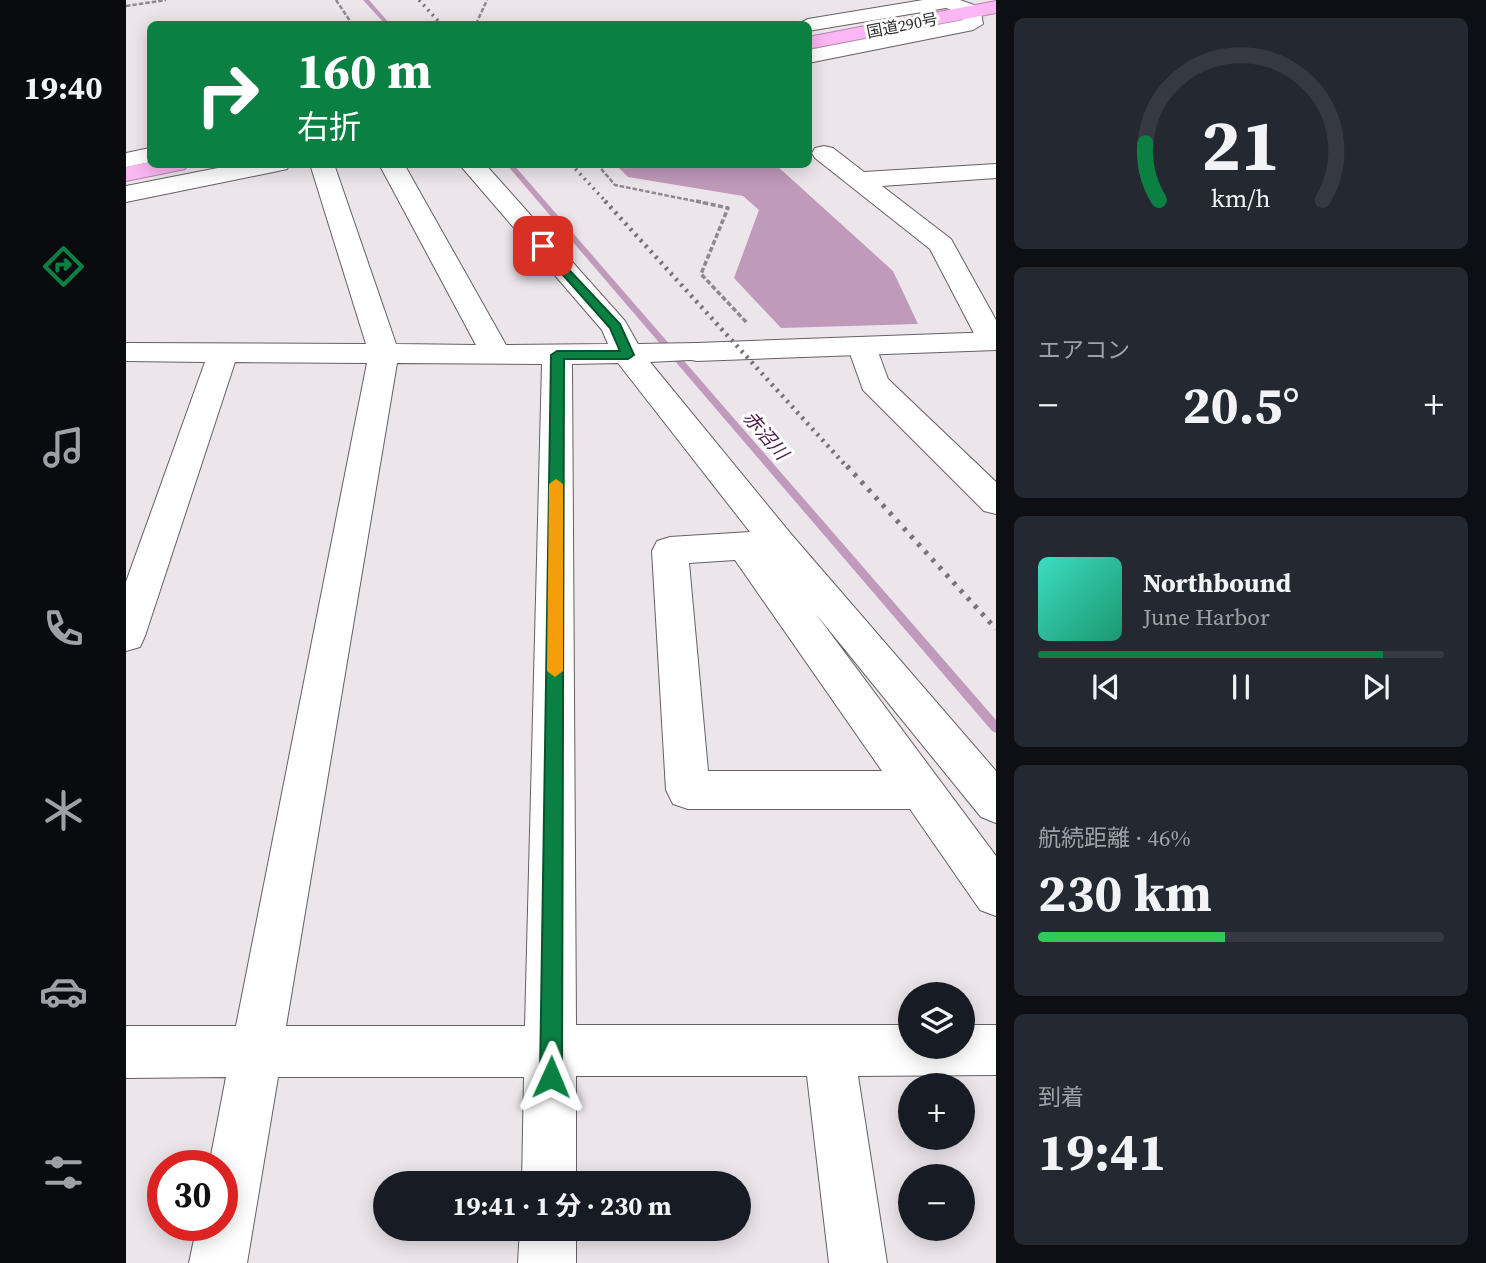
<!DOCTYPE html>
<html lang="ja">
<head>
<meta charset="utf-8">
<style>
  body { margin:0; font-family:"Source Serif 4","Noto Sans JP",serif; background:#242831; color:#f1f3f6; height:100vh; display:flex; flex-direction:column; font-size:26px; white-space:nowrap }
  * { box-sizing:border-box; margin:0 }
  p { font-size:23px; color:#9ea1a6 }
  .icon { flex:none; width:38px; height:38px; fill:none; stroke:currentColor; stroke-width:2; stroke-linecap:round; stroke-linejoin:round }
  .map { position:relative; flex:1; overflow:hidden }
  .details { display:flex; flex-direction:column; gap:18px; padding:18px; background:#0d0f14; width:490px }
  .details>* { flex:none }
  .top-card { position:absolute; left:21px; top:21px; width:665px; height:147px; border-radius:10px; box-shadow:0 4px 18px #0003; background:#0b8043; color:#fff; overflow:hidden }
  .tools { position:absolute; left:772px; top:982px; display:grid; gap:14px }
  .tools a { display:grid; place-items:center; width:77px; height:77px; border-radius:50%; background:#171b24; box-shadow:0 4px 18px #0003; font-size:35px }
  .speed { position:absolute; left:21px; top:1150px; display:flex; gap:14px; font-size:35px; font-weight:700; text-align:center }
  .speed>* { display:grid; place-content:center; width:91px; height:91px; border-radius:50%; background:#171b24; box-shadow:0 4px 18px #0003; line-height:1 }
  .speed .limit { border:10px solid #d22; background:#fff; color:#111 }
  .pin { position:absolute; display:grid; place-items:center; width:60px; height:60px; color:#fff; margin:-30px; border-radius:14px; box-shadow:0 4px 10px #0006 }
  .me { position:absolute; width:77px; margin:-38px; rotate:1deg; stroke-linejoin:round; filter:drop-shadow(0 0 5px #0008) }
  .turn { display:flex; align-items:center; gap:24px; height:147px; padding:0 35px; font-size:32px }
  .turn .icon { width:91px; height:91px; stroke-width:2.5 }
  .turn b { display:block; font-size:49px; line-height:60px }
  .big { font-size:52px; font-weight:700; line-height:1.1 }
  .details .widget { flex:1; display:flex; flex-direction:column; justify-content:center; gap:10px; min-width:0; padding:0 24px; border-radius:10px; background:#242831 }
  .details .dial { align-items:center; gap:0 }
  .dial svg { height:182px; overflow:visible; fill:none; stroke:#363941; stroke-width:7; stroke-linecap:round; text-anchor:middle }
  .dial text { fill:#f1f3f6; stroke:none }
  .song { display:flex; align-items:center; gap:21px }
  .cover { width:84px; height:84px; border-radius:10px; background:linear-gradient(135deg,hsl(170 70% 55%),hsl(160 70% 35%)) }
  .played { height:7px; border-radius:4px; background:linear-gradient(90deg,#0b8043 85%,#363941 85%) }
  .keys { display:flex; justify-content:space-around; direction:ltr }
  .heat { display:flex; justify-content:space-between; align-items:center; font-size:38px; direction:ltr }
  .charge { height:10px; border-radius:5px; background:linear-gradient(90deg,#34c759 46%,#363941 0) }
  .trip { position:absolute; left:247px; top:1171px; width:378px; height:70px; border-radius:35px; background:#171b24; box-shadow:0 4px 18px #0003; font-weight:700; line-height:70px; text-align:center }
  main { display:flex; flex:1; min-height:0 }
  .tab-bar { display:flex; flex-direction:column; width:126px; justify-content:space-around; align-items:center; background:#090b0e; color:#9ea1a6 }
  .tab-bar .icon { width:49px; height:49px }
  .tab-bar .active { color:#0b8043 }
  .tab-bar b { font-size:32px; color:#f1f3f6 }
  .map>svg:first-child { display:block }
  .water { fill:#c09aba }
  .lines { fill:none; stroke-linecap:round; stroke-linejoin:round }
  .stream { fill:#c09aba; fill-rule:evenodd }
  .street-casing { stroke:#656064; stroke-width:2 }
  .secondary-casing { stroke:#656064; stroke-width:2 }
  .highway-casing { stroke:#b385ad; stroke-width:2 }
  .path-far1 { stroke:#8d898d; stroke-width:2.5; stroke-dasharray:4.5 2; stroke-linecap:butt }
  .path { stroke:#8d898d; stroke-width:3.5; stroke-dasharray:5 2.5; stroke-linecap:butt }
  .street { fill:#fff; fill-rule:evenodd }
  .secondary { fill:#fff; fill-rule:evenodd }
  .highway { fill:#fcb6f3; fill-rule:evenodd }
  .rail-far2 { stroke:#777376; stroke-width:3.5; stroke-dasharray:2 4.5; stroke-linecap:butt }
  .rail-far1 { stroke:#777376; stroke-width:4.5; stroke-dasharray:2.5 5; stroke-linecap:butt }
  .rail { stroke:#777376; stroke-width:5; stroke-dasharray:3.5 7; stroke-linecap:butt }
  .route { fill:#0b8043; stroke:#07532c; stroke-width:2 }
  .slow { fill:#f59e0b }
  .labels { text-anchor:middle; stroke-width:6; stroke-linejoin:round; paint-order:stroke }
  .far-street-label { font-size:16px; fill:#2c2a2c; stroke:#fff }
  .water-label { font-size:19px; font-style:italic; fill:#50224c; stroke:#fff }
</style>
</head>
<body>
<main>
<nav class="tab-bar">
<b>19:40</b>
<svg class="icon active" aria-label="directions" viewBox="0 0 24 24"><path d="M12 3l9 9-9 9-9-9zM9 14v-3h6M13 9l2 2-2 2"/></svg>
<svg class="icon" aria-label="music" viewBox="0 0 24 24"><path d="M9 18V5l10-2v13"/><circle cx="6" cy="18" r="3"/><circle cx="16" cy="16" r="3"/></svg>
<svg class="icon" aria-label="phone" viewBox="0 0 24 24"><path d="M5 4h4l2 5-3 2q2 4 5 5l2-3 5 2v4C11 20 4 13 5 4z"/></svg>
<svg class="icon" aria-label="climate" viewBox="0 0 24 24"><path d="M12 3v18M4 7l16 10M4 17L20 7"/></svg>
<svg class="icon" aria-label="car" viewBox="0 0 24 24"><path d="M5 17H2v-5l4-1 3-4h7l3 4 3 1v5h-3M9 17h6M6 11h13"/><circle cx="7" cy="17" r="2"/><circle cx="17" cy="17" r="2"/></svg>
<svg class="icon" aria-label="filters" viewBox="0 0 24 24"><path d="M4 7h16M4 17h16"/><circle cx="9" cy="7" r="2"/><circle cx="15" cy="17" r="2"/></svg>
</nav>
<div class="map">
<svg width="870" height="1263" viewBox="0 0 870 1263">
  <rect width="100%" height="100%" fill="#ece6eb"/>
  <polygon class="water" points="490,165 650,165 767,271 792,324 655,328 608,278 633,210 617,196 502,177"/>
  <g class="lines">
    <g class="stream">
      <polygon points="237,0 243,0 264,24 259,24"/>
      <polygon points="380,164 387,164 870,720 870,733 866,731"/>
    </g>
    <g class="street-casing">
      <g id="street">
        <polygon points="797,0 834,0 854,7 857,24 847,30 682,63 682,50 837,20 837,14 820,8 682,31 682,24 672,24 682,19"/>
        <polygon points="698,146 707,148 738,172 870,164 870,178 756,186 825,239 870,320 870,349 856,348 852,341 804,249 689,158 686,153 689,148"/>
        <polygon points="24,148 24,162 0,167 0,153"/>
        <polygon points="112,164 164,164 161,169 152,171 0,202 0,186"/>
        <path d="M 184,164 L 208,164 L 270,344 L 350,345 L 253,164 L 278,164 L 380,345 L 482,344 L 476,330 L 333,164 L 359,164 L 499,321 L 512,344 L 571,343 L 582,345 L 586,352 L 582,359 L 524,362 L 665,534 L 870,771 L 870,823 L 855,817 L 690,614 L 870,856 L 870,916 L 854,910 L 784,809 L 562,809 L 547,804 L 540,790 L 526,551 L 531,541 L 544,537 L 624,532 L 492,363 L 446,364 L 450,1025 L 784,1025 L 784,1046 L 836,1046 L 836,1025 L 870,1025 L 870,1075 L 732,1076 L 761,1263 L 703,1263 L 681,1076 L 450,1076 L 450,1183 L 396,1183 L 398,1077 L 152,1077 L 121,1263 L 63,1263 L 71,1225 L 96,1225 L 96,1166 L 83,1166 L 100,1077 L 0,1078 L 0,1026 L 110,1026 L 241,363 L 109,362 L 19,636 L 14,647 L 0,651 L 0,582 L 79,362 L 0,361 L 0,343 L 240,344 ZM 271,363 L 416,364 L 399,1026 L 160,1026 ZM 609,560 L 756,771 L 582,771 L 563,563 Z"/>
        <polygon points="737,339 748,341 762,379 870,482 870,514 858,511 737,390 722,348 726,341"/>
        <polygon points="394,1228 450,1228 450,1263 392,1263"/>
      </g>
    </g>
    <g class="secondary-casing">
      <polygon id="secondary" points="870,332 870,350 571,361 560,359 556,352 560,345 571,343"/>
    </g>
    <g class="highway-casing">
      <g id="highway">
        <polygon points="870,1 870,13 682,49 682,37"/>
        <polygon points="24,162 24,164 62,164 59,169 0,181 0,167"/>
      </g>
    </g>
    <g class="path-far1">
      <polyline points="210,0 226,24"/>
      <polyline points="0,6 40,0"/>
      <polyline points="350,24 361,0"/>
      <polyline points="471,164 489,185 578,203"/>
    </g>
    <polyline class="path" points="570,201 602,208 575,274 621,323"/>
    <use href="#street" class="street"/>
    <use href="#secondary" class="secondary"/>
    <use href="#highway" class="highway"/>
    <g class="rail-far2">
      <polyline points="293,0 315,24"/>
      <polyline points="445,164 481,203"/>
    </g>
    <polyline class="rail-far1" points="479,201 722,468"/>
    <polyline class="rail" points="721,466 870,629"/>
  </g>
  <polygon class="route" points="417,242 494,324 508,355 502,359 438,359 436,1077 433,1085 425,1088 418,1085 414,1077 425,355 431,351 494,351 484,328 413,248 413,243"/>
  <polygon class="slow" points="430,479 437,484 437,671 429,677 421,671 423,484"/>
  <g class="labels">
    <g class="far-street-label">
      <text transform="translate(776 25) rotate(-11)" y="6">国道290号</text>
    </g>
    <g class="water-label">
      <text transform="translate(640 435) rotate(49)" y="7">赤沼川</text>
    </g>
  </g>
</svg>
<div class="tools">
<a><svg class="icon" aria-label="layers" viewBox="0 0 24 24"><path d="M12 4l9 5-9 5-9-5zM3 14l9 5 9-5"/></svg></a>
<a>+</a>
<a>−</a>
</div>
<div class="speed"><div class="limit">30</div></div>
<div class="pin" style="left:417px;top:246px;background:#d93025"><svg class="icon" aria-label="arrive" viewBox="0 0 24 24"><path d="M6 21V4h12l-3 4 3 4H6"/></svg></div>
<svg class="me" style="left:425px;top:1077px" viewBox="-20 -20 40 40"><path d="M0-17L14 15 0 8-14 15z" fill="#0b8043" stroke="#fff" stroke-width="4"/></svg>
<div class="trip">19:41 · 1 分 · 230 m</div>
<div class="top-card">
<div class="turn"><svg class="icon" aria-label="right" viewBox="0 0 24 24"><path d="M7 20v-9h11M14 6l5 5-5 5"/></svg><div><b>160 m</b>右折</div></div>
</div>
</div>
<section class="details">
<div class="widget dial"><svg viewBox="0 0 100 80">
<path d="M14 69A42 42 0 1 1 86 69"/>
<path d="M14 69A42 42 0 0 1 8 44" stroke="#0b8043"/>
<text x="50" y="56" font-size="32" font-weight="700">21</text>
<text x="50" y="72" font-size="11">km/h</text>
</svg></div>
<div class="widget"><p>エアコン</p>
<div class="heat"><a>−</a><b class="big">20.5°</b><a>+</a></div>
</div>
<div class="widget">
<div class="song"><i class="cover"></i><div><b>Northbound</b><p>June Harbor</p></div></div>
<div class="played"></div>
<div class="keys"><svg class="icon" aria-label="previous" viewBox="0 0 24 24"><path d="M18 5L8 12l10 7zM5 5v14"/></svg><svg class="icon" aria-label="pause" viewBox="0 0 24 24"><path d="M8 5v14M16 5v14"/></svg><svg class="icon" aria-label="next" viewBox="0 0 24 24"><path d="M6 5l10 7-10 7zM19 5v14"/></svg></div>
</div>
<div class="widget"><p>航続距離 · 46%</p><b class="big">230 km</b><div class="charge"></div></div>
<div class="widget"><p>到着</p><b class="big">19:41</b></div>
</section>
</main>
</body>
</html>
